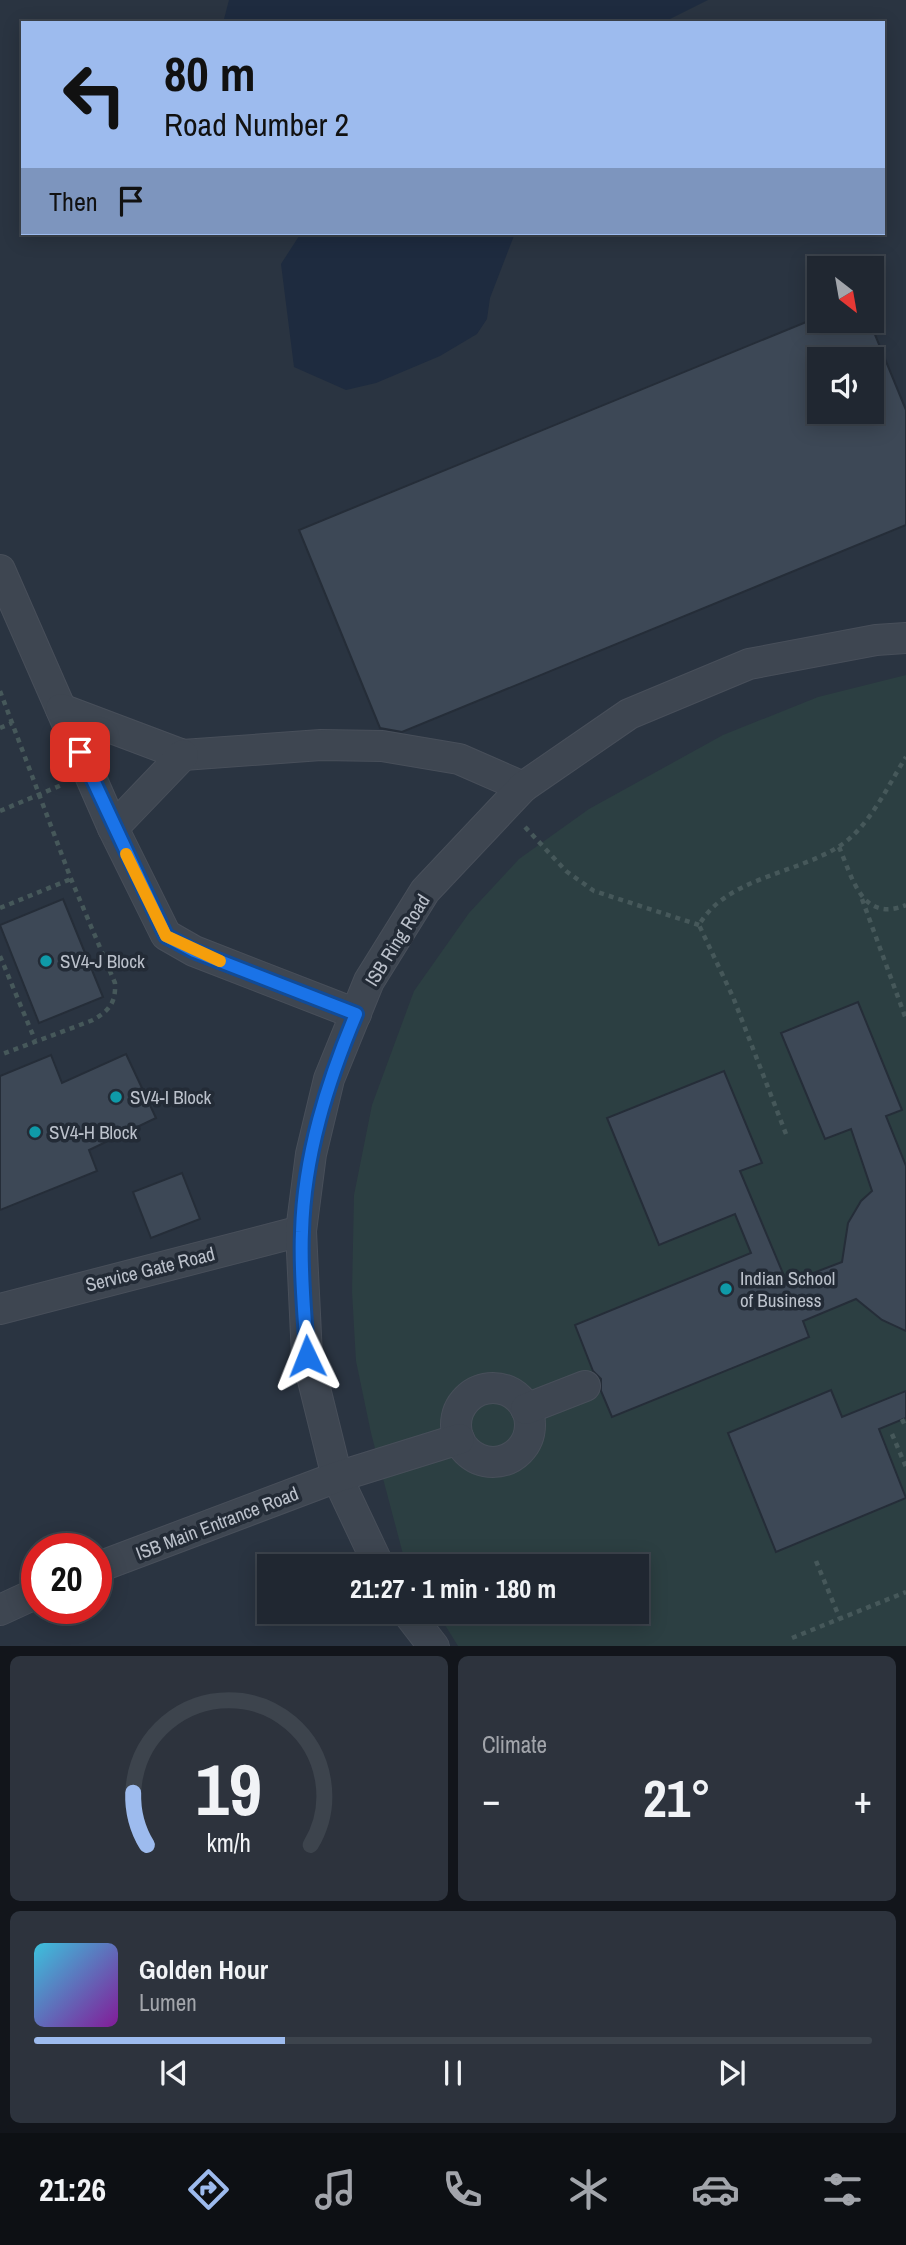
<!DOCTYPE html>
<html lang="en">
<head>
<meta charset="utf-8">
<style>
  body { margin:0; font-family:"Archivo Narrow",sans-serif; background:#2d333d; color:#f1f3f6; height:100vh; display:flex; flex-direction:column; font-size:26px; white-space:nowrap }
  * { box-sizing:border-box; margin:0 }
  p { font-size:23px; color:#a2a5ab }
  .icon { flex:none; width:38px; height:38px; fill:none; stroke:currentColor; stroke-width:2; stroke-linecap:round; stroke-linejoin:round }
  .map { position:relative; height:1646px; overflow:hidden }
  .sheet { display:flex; flex-direction:column; gap:10px; padding:10px; background:#12151b; flex:1 }
  .sheet>* { flex:none }
  .guide { position:absolute; left:21px; top:21px; width:864px; height:214px; border-radius:0px; box-shadow:0 4px 18px #0003,0 0 0 2px #3d444d; background:#9dbbee; color:#111; overflow:hidden }
  .needle { width:46px; rotate:149deg }
  .fabs { position:absolute; left:807px; top:256px; display:grid; gap:14px }
  .fabs a { display:grid; place-items:center; width:77px; height:77px; border-radius:0px; background:#202731; box-shadow:0 4px 18px #0003,0 0 0 2px #3d444d; font-size:35px }
  .speed { position:absolute; left:21px; top:1533px; display:flex; gap:14px; font-size:35px; font-weight:700; text-align:center }
  .speed>* { display:grid; place-content:center; width:91px; height:91px; border-radius:50%; background:#202731; box-shadow:0 4px 18px #0003,0 0 0 2px #3d444d; line-height:1 }
  .speed .limit { border:10px solid #d22; background:#fff; color:#111 }
  .pin { position:absolute; display:grid; place-items:center; width:60px; height:60px; color:#fff; margin:-30px; border-radius:14px; box-shadow:0 4px 10px #0006 }
  .me { position:absolute; width:77px; margin:-38px; rotate:358deg; stroke-linejoin:round; filter:drop-shadow(0 0 5px #0008) }
  .turn { display:flex; align-items:center; gap:24px; height:147px; padding:0 28px; font-size:32px }
  .turn .icon { width:91px; height:91px; stroke-width:2.5 }
  .turn b { display:block; font-size:49px; line-height:60px }
  .then { display:flex; align-items:center; height:66px; padding:0 28px; background:#0003; gap:14px; font-size:26px }
  .big { font-size:52px; font-weight:700; line-height:1.1 }
  .sheet .widget { flex:1; display:flex; flex-direction:column; justify-content:center; gap:10px; min-width:0; padding:0 24px; border-radius:10px; background:#2d333d }
  .sheet .dial { align-items:center; gap:0 }
  .dial svg { height:182px; overflow:visible; fill:none; stroke:#3d444d; stroke-width:7; stroke-linecap:round; text-anchor:middle }
  .dial text { fill:#f1f3f6; stroke:none }
  .song { display:flex; align-items:center; gap:21px }
  .cover { width:84px; height:84px; border-radius:10px; background:linear-gradient(135deg,hsl(190 70% 55%),hsl(290 70% 35%)) }
  .played { height:7px; border-radius:4px; background:linear-gradient(90deg,#9dbbee 30%,#3d444d 30%) }
  .keys { display:flex; justify-content:space-around; direction:ltr }
  .heat { display:flex; justify-content:space-between; align-items:center; font-size:38px; direction:ltr }
  .sheet .tiles { flex:1; display:grid; gap:10px; grid-template-columns:1fr 1fr }
  .widget:last-child { grid-column:span 2 }
  .trip { position:absolute; left:257px; top:1554px; width:392px; height:70px; border-radius:0px; background:#202731; box-shadow:0 4px 18px #0003,0 0 0 2px #3d444d; font-weight:700; line-height:70px; text-align:center }
  .tab-bar { display:flex; height:112px; justify-content:space-around; align-items:center; background:#0d1014; color:#a2a5ab }
  .tab-bar .icon { width:49px; height:49px }
  .tab-bar .active { color:#9dbbee }
  .tab-bar b { font-size:32px; color:#f1f3f6 }
  .map>svg:first-child { display:block }
  .green { fill:#2c3f42 }
  .water { fill:#1e2b3f }
  .building { fill:#3d4856; stroke:#252d38; stroke-width:2; fill-rule:evenodd }
  .lines { fill:none; stroke-linecap:round; stroke-linejoin:round }
  .minor-casing { stroke:#484f5a; stroke-width:32 }
  .path { stroke:#46585a; stroke-width:4.5; stroke-dasharray:5 5; stroke-linecap:butt }
  .minor { stroke:#3e4651; stroke-width:30 }
  .route-casing { stroke:#114b97; stroke-width:18 }
  .route { stroke:#1a73e8; stroke-width:12 }
  .slow { stroke:#f59e0b; stroke-width:12 }
  .culture-dot { fill:#0f9aa8; stroke:#232b36; stroke-width:2.5 }
  .labels { text-anchor:middle; stroke-width:7; stroke-linejoin:round; paint-order:stroke }
  .street-label { font-size:19px; fill:#bbc1cb; stroke:#232b36 }
  .poi-label { font-size:19px; fill:#bbc1cb; stroke:#232b36; text-anchor:start }
</style>
</head>
<body>
<div class="map">
<svg width="906" height="1647" viewBox="0 0 906 1647">
  <rect width="100%" height="100%" fill="#2a3441"/>
  <polygon class="green" points="906,675 906,1646 458,1646 437,1612 637,1612 637,1566 409,1566 404,1558 371,1433 356,1361 352,1292 354,1195 372,1105 414,991 469,913 519,859 589,809 723,735 818,697"/>
  <g class="water">
    <polygon points="229,0 708,0 662,23 223,23"/>
    <polygon points="301,233 515,233 490,298 487,319 477,334 440,356 376,383 346,390 294,367 281,264"/>
  </g>
  <g class="building">
    <path d="M 811,320 L 869,320 L 906,410 L 906,525 L 402,732 L 380,728 L 299,530 ZM 819,359 L 872,359 L 872,411 L 819,411 Z"/>
    <polygon points="63,899 103,997 39,1023 0,925"/>
    <polygon points="858,1002 902,1110 886,1116 906,1166 906,1331 882,1320 856,1299 803,1321 809,1337 612,1417 601,1391 601,1379 593,1371 575,1325 751,1253 735,1214 659,1245 607,1118 724,1071 762,1163 740,1171 787,1283 842,1262 848,1223 861,1201 872,1191 851,1129 825,1139 781,1033"/>
    <polygon points="126,1054 156,1118 89,1150 97,1171 0,1210 0,1076 51,1055 62,1083"/>
    <polygon points="182,1173 200,1219 151,1238 133,1192"/>
    <polygon points="831,1390 842,1417 906,1391 906,1418 879,1429 906,1498 776,1552 728,1433"/>
  </g>
  <g class="lines">
    <g class="minor-casing">
      <g id="minor">
        <polyline points="0,570 113,828 166,935 194,951 356,1014"/>
        <polyline points="61,709 183,755 321,745 382,746 459,759 523,787"/>
        <polyline points="113,828 183,755"/>
        <polyline points="0,1309 301,1231"/>
        <circle cx="493" cy="1425" r="37"/>
        <polyline points="526,1409 585,1386"/>
        <polyline points="379,1566 337,1477 307,1356 301,1231 311,1154 329,1079 369,981 425,891 523,787 629,714 749,664 876,640 906,638"/>
        <polyline points="96,1568 337,1477 459,1439"/>
        <polyline points="0,1610 37,1593"/>
        <polyline points="407,1612 434,1647"/>
      </g>
    </g>
    <g class="path">
      <path d="M 0,691 L 71,879 L 115,983 C 116,1002 110,1010 93,1020 L 0,1055"/>
      <polyline points="0,728 12,723"/>
      <polyline points="0,811 64,784"/>
      <polyline points="525,827 566,871 594,891 699,925"/>
      <path d="M 839,847 C 853,879 862,923 906,905"/>
      <polyline points="862,899 906,1019"/>
      <polyline points="0,908 71,879"/>
      <polyline points="0,956 35,1040"/>
      <path d="M 786,1134 L 733,997 L 699,925 C 726,878 795,874 838,847 C 869,828 887,787 906,757"/>
      <polyline points="902,1419 906,1428"/>
      <polyline points="892,1434 906,1467"/>
      <polyline points="816,1561 840,1619"/>
      <polyline points="792,1638 906,1592"/>
    </g>
    <use href="#minor" class="minor"/>
  </g>
  <g class="lines">
    <g class="route-casing">
      <path id="route" d="M 80,752 L 166,936 L 194,951 L 356,1014 C 327,1083 304,1156 302,1232 C 300,1273 305,1315 307,1356"/>
    </g>
    <use href="#route" class="route"/>
    <polyline class="slow" points="126,854 166,936 220,961"/>
  </g>
  <g class="culture-dot">
    <circle cx="46" cy="961" r="7"/>
    <circle cx="116" cy="1097" r="7"/>
    <circle cx="35" cy="1132" r="7"/>
    <circle cx="726" cy="1289" r="7"/>
  </g>
  <g class="labels">
    <g class="street-label">
      <text transform="translate(397 940) rotate(-58)" y="7">ISB Ring Road</text>
      <text transform="translate(150 1269) rotate(-14)" y="7">Service Gate Road</text>
      <text transform="translate(217 1523) rotate(-21)" y="7">ISB Main Entrance Road</text>
    </g>
    <g class="poi-label">
      <text x="60" y="968">SV4-J Block</text>
      <text x="130" y="1104">SV4-I Block</text>
      <text x="49" y="1139">SV4-H Block</text>
      <text x="740" y="1285">Indian School<tspan x="740" dy="22">of Business</tspan></text>
    </g>
  </g>
</svg>
<div class="fabs">
<a><svg class="needle" viewBox="-14 -14 28 28"><path d="M0-13l5 13h-10z" fill="#e53935"/><path d="M0 13l5-13h-10z" fill="#a2a5ab"/></svg></a>
<a><svg class="icon" aria-label="sound" viewBox="0 0 24 24"><path d="M4 9h4l5-4v14l-5-4H4zM17 9q2 3 0 6"/></svg></a>
</div>
<div class="speed"><div class="limit">20</div></div>
<div class="pin" style="left:80px;top:752px;background:#d93025"><svg class="icon" aria-label="arrive" viewBox="0 0 24 24"><path d="M6 21V4h12l-3 4 3 4H6"/></svg></div>
<svg class="me" style="left:307px;top:1356px" viewBox="-20 -20 40 40"><path d="M0-17L14 15 0 8-14 15z" fill="#1a73e8" stroke="#fff" stroke-width="4"/></svg>
<div class="trip">21:27 · 1 min · 180 m</div>
<div class="guide">
<div class="turn"><svg class="icon" aria-label="left" viewBox="0 0 24 24"><path d="M17 20v-9H6M10 6l-5 5 5 5"/></svg><div><b>80 m</b>Road Number 2</div></div>
<div class="then">Then<svg class="icon" aria-label="arrive" viewBox="0 0 24 24"><path d="M6 21V4h12l-3 4 3 4H6"/></svg></div>
</div>
</div>
<section class="sheet">
<div class="tiles">
<div class="widget dial"><svg viewBox="0 0 100 80">
<path d="M14 69A42 42 0 1 1 86 69"/>
<path d="M14 69A42 42 0 0 1 8 46" stroke="#9dbbee"/>
<text x="50" y="56" font-size="32" font-weight="700">19</text>
<text x="50" y="72" font-size="11">km/h</text>
</svg></div>
<div class="widget"><p>Climate</p>
<div class="heat"><a>−</a><b class="big">21°</b><a>+</a></div>
</div>
<div class="widget">
<div class="song"><i class="cover"></i><div><b>Golden Hour</b><p>Lumen</p></div></div>
<div class="played"></div>
<div class="keys"><svg class="icon" aria-label="previous" viewBox="0 0 24 24"><path d="M18 5L8 12l10 7zM5 5v14"/></svg><svg class="icon" aria-label="pause" viewBox="0 0 24 24"><path d="M8 5v14M16 5v14"/></svg><svg class="icon" aria-label="next" viewBox="0 0 24 24"><path d="M6 5l10 7-10 7zM19 5v14"/></svg></div>
</div>
</div>
</section>
<nav class="tab-bar">
<b>21:26</b>
<svg class="icon active" aria-label="directions" viewBox="0 0 24 24"><path d="M12 3l9 9-9 9-9-9zM9 14v-3h6M13 9l2 2-2 2"/></svg>
<svg class="icon" aria-label="music" viewBox="0 0 24 24"><path d="M9 18V5l10-2v13"/><circle cx="6" cy="18" r="3"/><circle cx="16" cy="16" r="3"/></svg>
<svg class="icon" aria-label="phone" viewBox="0 0 24 24"><path d="M5 4h4l2 5-3 2q2 4 5 5l2-3 5 2v4C11 20 4 13 5 4z"/></svg>
<svg class="icon" aria-label="climate" viewBox="0 0 24 24"><path d="M12 3v18M4 7l16 10M4 17L20 7"/></svg>
<svg class="icon" aria-label="car" viewBox="0 0 24 24"><path d="M5 17H2v-5l4-1 3-4h7l3 4 3 1v5h-3M9 17h6M6 11h13"/><circle cx="7" cy="17" r="2"/><circle cx="17" cy="17" r="2"/></svg>
<svg class="icon" aria-label="filters" viewBox="0 0 24 24"><path d="M4 7h16M4 17h16"/><circle cx="9" cy="7" r="2"/><circle cx="15" cy="17" r="2"/></svg>
</nav>
</body>
</html>
